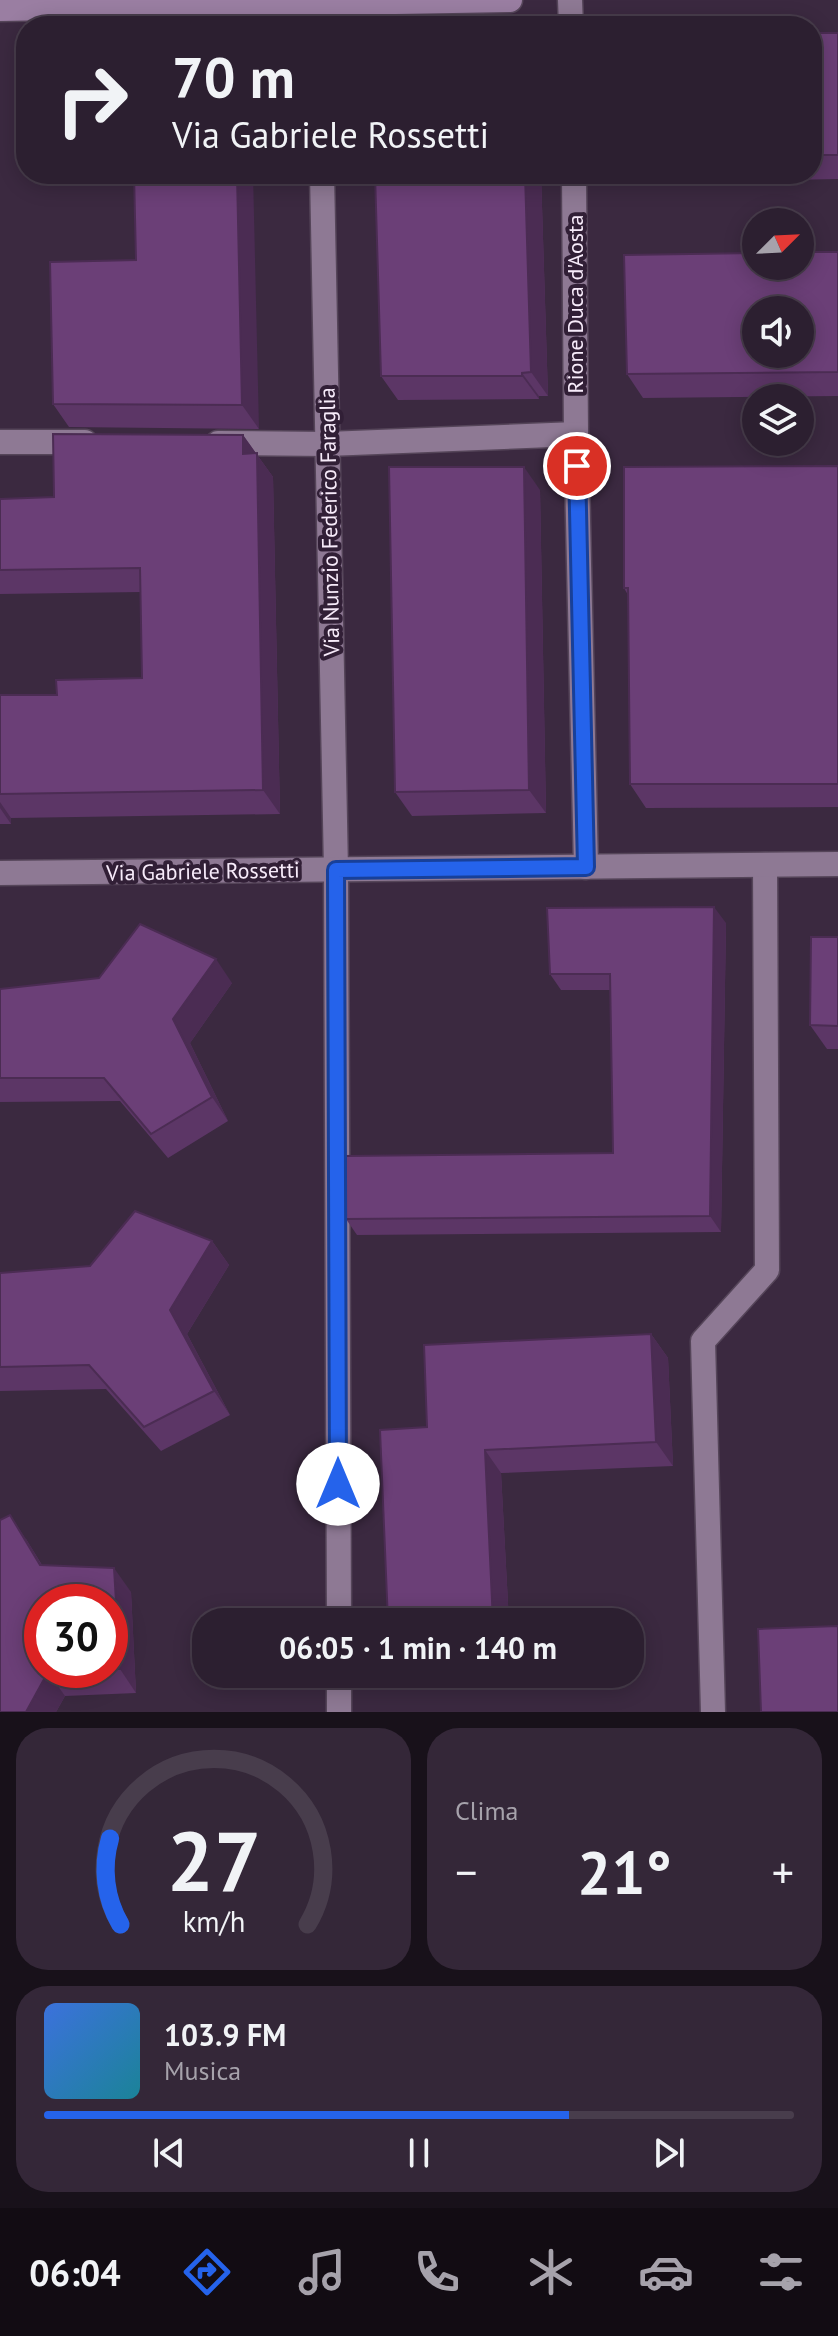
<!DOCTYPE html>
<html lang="it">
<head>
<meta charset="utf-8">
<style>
  body { margin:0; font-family:"PT Sans",sans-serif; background:#342738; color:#f1f3f6; height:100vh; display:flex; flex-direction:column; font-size:30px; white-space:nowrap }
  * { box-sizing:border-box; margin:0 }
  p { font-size:26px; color:#a6a2ab }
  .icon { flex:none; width:44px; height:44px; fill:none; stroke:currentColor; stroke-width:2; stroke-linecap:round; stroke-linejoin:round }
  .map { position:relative; height:1712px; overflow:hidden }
  .panel { display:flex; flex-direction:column; gap:16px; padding:16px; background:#18111a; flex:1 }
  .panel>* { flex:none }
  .banner { position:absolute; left:16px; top:16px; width:806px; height:168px; border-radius:32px; box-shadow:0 4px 20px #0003,0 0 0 2px #483d4c; background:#2c1f30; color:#f1f3f6; overflow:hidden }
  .needle { width:52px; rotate:66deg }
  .fabs { position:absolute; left:742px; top:208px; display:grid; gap:16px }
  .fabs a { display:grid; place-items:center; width:72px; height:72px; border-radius:50%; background:#2c1f30; box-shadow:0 4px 20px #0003,0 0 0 2px #483d4c; font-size:40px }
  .speed { position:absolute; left:24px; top:1584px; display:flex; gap:16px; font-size:40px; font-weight:700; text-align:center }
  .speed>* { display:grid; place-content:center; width:104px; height:104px; border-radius:50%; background:#2c1f30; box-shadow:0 4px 20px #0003,0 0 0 2px #483d4c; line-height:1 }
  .speed .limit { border:12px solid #d22; background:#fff; color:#111 }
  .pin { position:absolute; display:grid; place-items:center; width:68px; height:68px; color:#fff; margin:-34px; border:4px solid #fff; border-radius:50%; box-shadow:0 2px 8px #0007 }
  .me { position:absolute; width:88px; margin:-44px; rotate:0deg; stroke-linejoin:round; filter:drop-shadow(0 0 6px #0008) }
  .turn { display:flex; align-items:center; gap:28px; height:168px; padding:0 24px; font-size:36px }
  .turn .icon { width:104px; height:104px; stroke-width:2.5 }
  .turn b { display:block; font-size:56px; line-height:68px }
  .big { font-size:60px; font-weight:700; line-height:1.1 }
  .panel .tile { flex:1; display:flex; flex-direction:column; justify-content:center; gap:12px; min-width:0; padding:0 28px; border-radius:32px; background:#342738 }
  .panel .dial { align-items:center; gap:0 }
  .dial svg { height:208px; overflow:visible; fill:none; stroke:#483d4c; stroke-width:7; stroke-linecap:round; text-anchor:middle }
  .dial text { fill:#f1f3f6; stroke:none }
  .song { display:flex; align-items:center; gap:24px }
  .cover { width:96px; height:96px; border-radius:12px; background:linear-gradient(135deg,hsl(220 70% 55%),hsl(190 70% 35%)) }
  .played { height:8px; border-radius:4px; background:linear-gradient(90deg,#2563eb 70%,#483d4c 70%) }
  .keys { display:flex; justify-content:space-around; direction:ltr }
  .heat { display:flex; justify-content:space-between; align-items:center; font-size:44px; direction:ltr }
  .panel .tiles { flex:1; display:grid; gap:16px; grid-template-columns:1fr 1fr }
  .tile:last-child { grid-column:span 2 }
  .trip { position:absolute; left:192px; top:1608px; width:452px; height:80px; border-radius:32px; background:#2c1f30; box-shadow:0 4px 20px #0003,0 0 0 2px #483d4c; font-weight:700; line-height:80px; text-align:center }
  .menu { display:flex; height:128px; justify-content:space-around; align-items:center; background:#120c13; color:#a6a2ab }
  .menu .icon { width:56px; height:56px }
  .menu .current { color:#2563eb }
  .menu b { font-size:36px; color:#f1f3f6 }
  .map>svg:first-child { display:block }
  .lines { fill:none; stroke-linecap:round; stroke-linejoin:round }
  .lane-casing { stroke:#554559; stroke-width:27 }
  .street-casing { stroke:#554559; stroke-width:27 }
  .secondary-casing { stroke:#554559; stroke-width:27 }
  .lane { stroke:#8e7994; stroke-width:24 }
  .street { stroke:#8e7994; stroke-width:24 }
  .secondary { stroke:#9a7ea2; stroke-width:24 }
  .wall { fill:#5c3666; fill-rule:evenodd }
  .shaded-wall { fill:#4b2c53 }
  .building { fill:#6b3f77; stroke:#4b2c53; stroke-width:2; fill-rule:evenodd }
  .route-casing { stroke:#184099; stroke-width:20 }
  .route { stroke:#2563eb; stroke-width:14 }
  .labels { text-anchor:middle; stroke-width:8; stroke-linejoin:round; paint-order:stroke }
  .street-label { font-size:22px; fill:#f7ebfa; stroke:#311f36 }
</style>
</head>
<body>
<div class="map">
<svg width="838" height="1712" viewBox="0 0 838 1712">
  <rect width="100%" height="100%" fill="#3b2940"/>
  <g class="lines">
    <g class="lane-casing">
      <g id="lane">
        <polyline points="570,0 571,26"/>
        <polyline points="574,174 576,434 586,867"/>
        <polyline points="327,444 576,434"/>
        <polyline points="713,1712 703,1341 767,1270 765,865"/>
      </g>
    </g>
    <g class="street-casing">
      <g id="street">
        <polyline points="319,26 320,3"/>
        <polyline points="322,174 336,870 339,1622"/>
        <polyline points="0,442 85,442"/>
        <polyline points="218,443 327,444"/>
        <polyline points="0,873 838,864"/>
        <polyline points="339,1674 339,1712"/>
      </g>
    </g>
    <g class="secondary-casing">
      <polyline id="secondary" points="0,9 510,0"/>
    </g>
    <use href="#lane" class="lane"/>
    <use href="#street" class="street"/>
    <use href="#secondary" class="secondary"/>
  </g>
  <g class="wall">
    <polygon points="812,33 838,33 838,179 640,183 634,174 812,174"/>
    <polygon points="134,174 259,429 69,427 53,404 136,260"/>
    <polygon points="541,174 548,396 539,396 539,399 398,400 381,376"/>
    <polygon points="838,252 838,396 643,398 627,374"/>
    <polygon points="243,435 273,477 280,814 11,818 11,824 0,824 0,695 57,695 142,678 141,592 0,594 0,499 54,497"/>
    <polygon points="838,466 838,807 646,808 630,784 628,595 624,588"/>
    <polygon points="540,490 546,813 412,816 395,792"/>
    <polygon points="726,923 721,1232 357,1235 346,1219 613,1153 610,990 561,990 550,974"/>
    <polygon points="838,937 838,1049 827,1049 810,1025"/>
    <polygon points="232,983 190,1043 228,1121 168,1158 120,1101 0,1102 0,989"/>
    <polygon points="212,1241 229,1265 187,1334 230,1415 161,1451 106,1389 0,1391 0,1273 90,1266"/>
    <polygon points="651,1334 668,1358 673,1466 501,1473 509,1622 388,1622 427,1427"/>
    <path d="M 26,1539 L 42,1565 L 131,1592 L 136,1693 L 65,1696 L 56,1712 L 0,1712 ZM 110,1602 L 110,1670 L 42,1670 Z"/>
  </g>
  <g class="shaded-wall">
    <polygon points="237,174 253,174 259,429 242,405"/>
    <polygon points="525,174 541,174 548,396 531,372"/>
    <polygon points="522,373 539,396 539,399 522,376"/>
    <polygon points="243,435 273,477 280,814 263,790"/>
    <polygon points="524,467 540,490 546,813 529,790"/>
    <polygon points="0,802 11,818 11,824 0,808"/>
    <polygon points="714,907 726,923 721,1232 710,1216"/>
    <polygon points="216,959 232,983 190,1043 228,1121 212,1097 173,1019"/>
    <polygon points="212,1241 229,1265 187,1334 230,1415 214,1391 170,1310"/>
    <polygon points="651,1334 668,1358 673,1466 656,1442"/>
    <polygon points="485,1450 501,1473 509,1622 493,1622"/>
    <polygon points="10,1515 26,1539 56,1589 40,1565"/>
    <polygon points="114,1568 131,1592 136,1693 120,1669"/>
    <polygon points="48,1672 65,1696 56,1712 26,1712"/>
  </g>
  <g class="building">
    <rect x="812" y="33" width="26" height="122"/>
    <polygon points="134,174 237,174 242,405 53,404 50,262 136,260"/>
    <polygon points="375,174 525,174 531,372 522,373 522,376 381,376"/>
    <path d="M 800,252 L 838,252 L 838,372 L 627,374 L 624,255 L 756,253 L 756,266 L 800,266 ZM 756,310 L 800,310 L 800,354 L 756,354 Z"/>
    <polygon points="53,434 243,435 243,454 257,453 263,790 0,794 0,695 57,695 56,680 142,678 140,568 0,570 0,499 54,497"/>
    <polygon points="838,466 838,784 630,784 628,588 624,588 624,467"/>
    <polygon points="389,467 524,467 529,790 395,792"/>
    <polygon points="714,907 710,1216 346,1219 346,1156 613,1153 610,974 550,974 547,908"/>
    <polygon points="140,924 216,959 173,1019 212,1097 151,1134 104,1078 0,1078 0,989 99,978"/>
    <polygon points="811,937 838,937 838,1026 810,1025"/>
    <polygon points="135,1211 212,1241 170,1310 214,1391 144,1427 89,1365 0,1367 0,1273 90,1266"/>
    <polygon points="651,1334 656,1442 485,1450 493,1622 388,1622 380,1430 427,1427 424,1345"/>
    <polygon points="10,1515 40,1565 114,1568 120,1669 110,1669 110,1602 42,1602 42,1670 95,1670 48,1672 26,1712 0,1712 0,1520"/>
    <polygon points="838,1626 838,1712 761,1712 758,1629"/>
  </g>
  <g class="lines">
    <g class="route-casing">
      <polyline id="route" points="338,1484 336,870 586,867 577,466"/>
    </g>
    <use href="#route" class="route"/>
  </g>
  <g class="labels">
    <g class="street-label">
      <text transform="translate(575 304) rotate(-90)" y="8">Rione Duca d'Aosta</text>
      <text transform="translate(329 522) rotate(-91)" y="8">Via Nunzio Federico Faraglia</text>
      <text transform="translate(203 871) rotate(-1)" y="8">Via Gabriele Rossetti</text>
    </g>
  </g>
</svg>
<div class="fabs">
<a><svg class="needle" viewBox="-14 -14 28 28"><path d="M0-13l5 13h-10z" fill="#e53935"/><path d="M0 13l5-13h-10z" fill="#a6a2ab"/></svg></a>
<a><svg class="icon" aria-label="sound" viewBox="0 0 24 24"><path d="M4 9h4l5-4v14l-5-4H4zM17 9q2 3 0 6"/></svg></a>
<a><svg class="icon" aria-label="layers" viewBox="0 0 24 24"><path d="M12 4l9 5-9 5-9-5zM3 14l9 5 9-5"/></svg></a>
</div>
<div class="speed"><div class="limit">30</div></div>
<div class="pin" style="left:577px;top:466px;background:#d93025"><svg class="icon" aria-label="arrive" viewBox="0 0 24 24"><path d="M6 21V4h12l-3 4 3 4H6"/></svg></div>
<svg class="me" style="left:338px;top:1484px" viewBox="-20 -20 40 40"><circle r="19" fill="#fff"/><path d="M0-13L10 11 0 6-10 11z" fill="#2563eb"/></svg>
<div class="trip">06:05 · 1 min · 140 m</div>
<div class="banner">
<div class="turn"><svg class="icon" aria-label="right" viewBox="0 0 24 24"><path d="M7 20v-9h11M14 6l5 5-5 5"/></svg><div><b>70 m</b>Via Gabriele Rossetti</div></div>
</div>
</div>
<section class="panel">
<div class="tiles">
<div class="tile dial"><svg viewBox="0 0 100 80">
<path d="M14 69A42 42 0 1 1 86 69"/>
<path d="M14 69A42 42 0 0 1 10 36" stroke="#2563eb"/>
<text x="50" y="56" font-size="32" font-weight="700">27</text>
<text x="50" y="72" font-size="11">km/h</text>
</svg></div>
<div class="tile"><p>Clima</p>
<div class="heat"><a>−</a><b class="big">21°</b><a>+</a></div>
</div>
<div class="tile">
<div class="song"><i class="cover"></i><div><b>103.9 FM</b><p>Musica</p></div></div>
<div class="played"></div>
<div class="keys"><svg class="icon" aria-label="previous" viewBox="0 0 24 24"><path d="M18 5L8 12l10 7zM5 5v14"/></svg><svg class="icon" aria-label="pause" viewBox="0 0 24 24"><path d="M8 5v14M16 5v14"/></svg><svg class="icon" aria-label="next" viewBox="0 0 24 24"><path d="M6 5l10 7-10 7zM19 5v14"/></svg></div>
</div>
</div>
</section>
<nav class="menu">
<b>06:04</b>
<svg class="icon current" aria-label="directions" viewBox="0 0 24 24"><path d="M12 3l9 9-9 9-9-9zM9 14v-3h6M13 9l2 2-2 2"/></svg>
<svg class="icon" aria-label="music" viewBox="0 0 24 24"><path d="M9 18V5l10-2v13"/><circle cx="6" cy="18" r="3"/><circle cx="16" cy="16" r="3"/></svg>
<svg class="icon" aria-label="phone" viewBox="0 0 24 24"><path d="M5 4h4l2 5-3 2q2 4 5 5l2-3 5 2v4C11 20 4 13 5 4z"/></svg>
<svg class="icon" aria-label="climate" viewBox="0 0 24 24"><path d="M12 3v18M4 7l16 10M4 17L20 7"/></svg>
<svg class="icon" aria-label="car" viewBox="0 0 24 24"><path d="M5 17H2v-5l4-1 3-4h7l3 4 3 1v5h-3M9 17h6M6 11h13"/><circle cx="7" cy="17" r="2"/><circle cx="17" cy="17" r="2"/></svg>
<svg class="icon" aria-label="filters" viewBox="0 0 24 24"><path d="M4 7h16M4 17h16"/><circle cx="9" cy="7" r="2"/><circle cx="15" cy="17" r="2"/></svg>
</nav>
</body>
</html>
